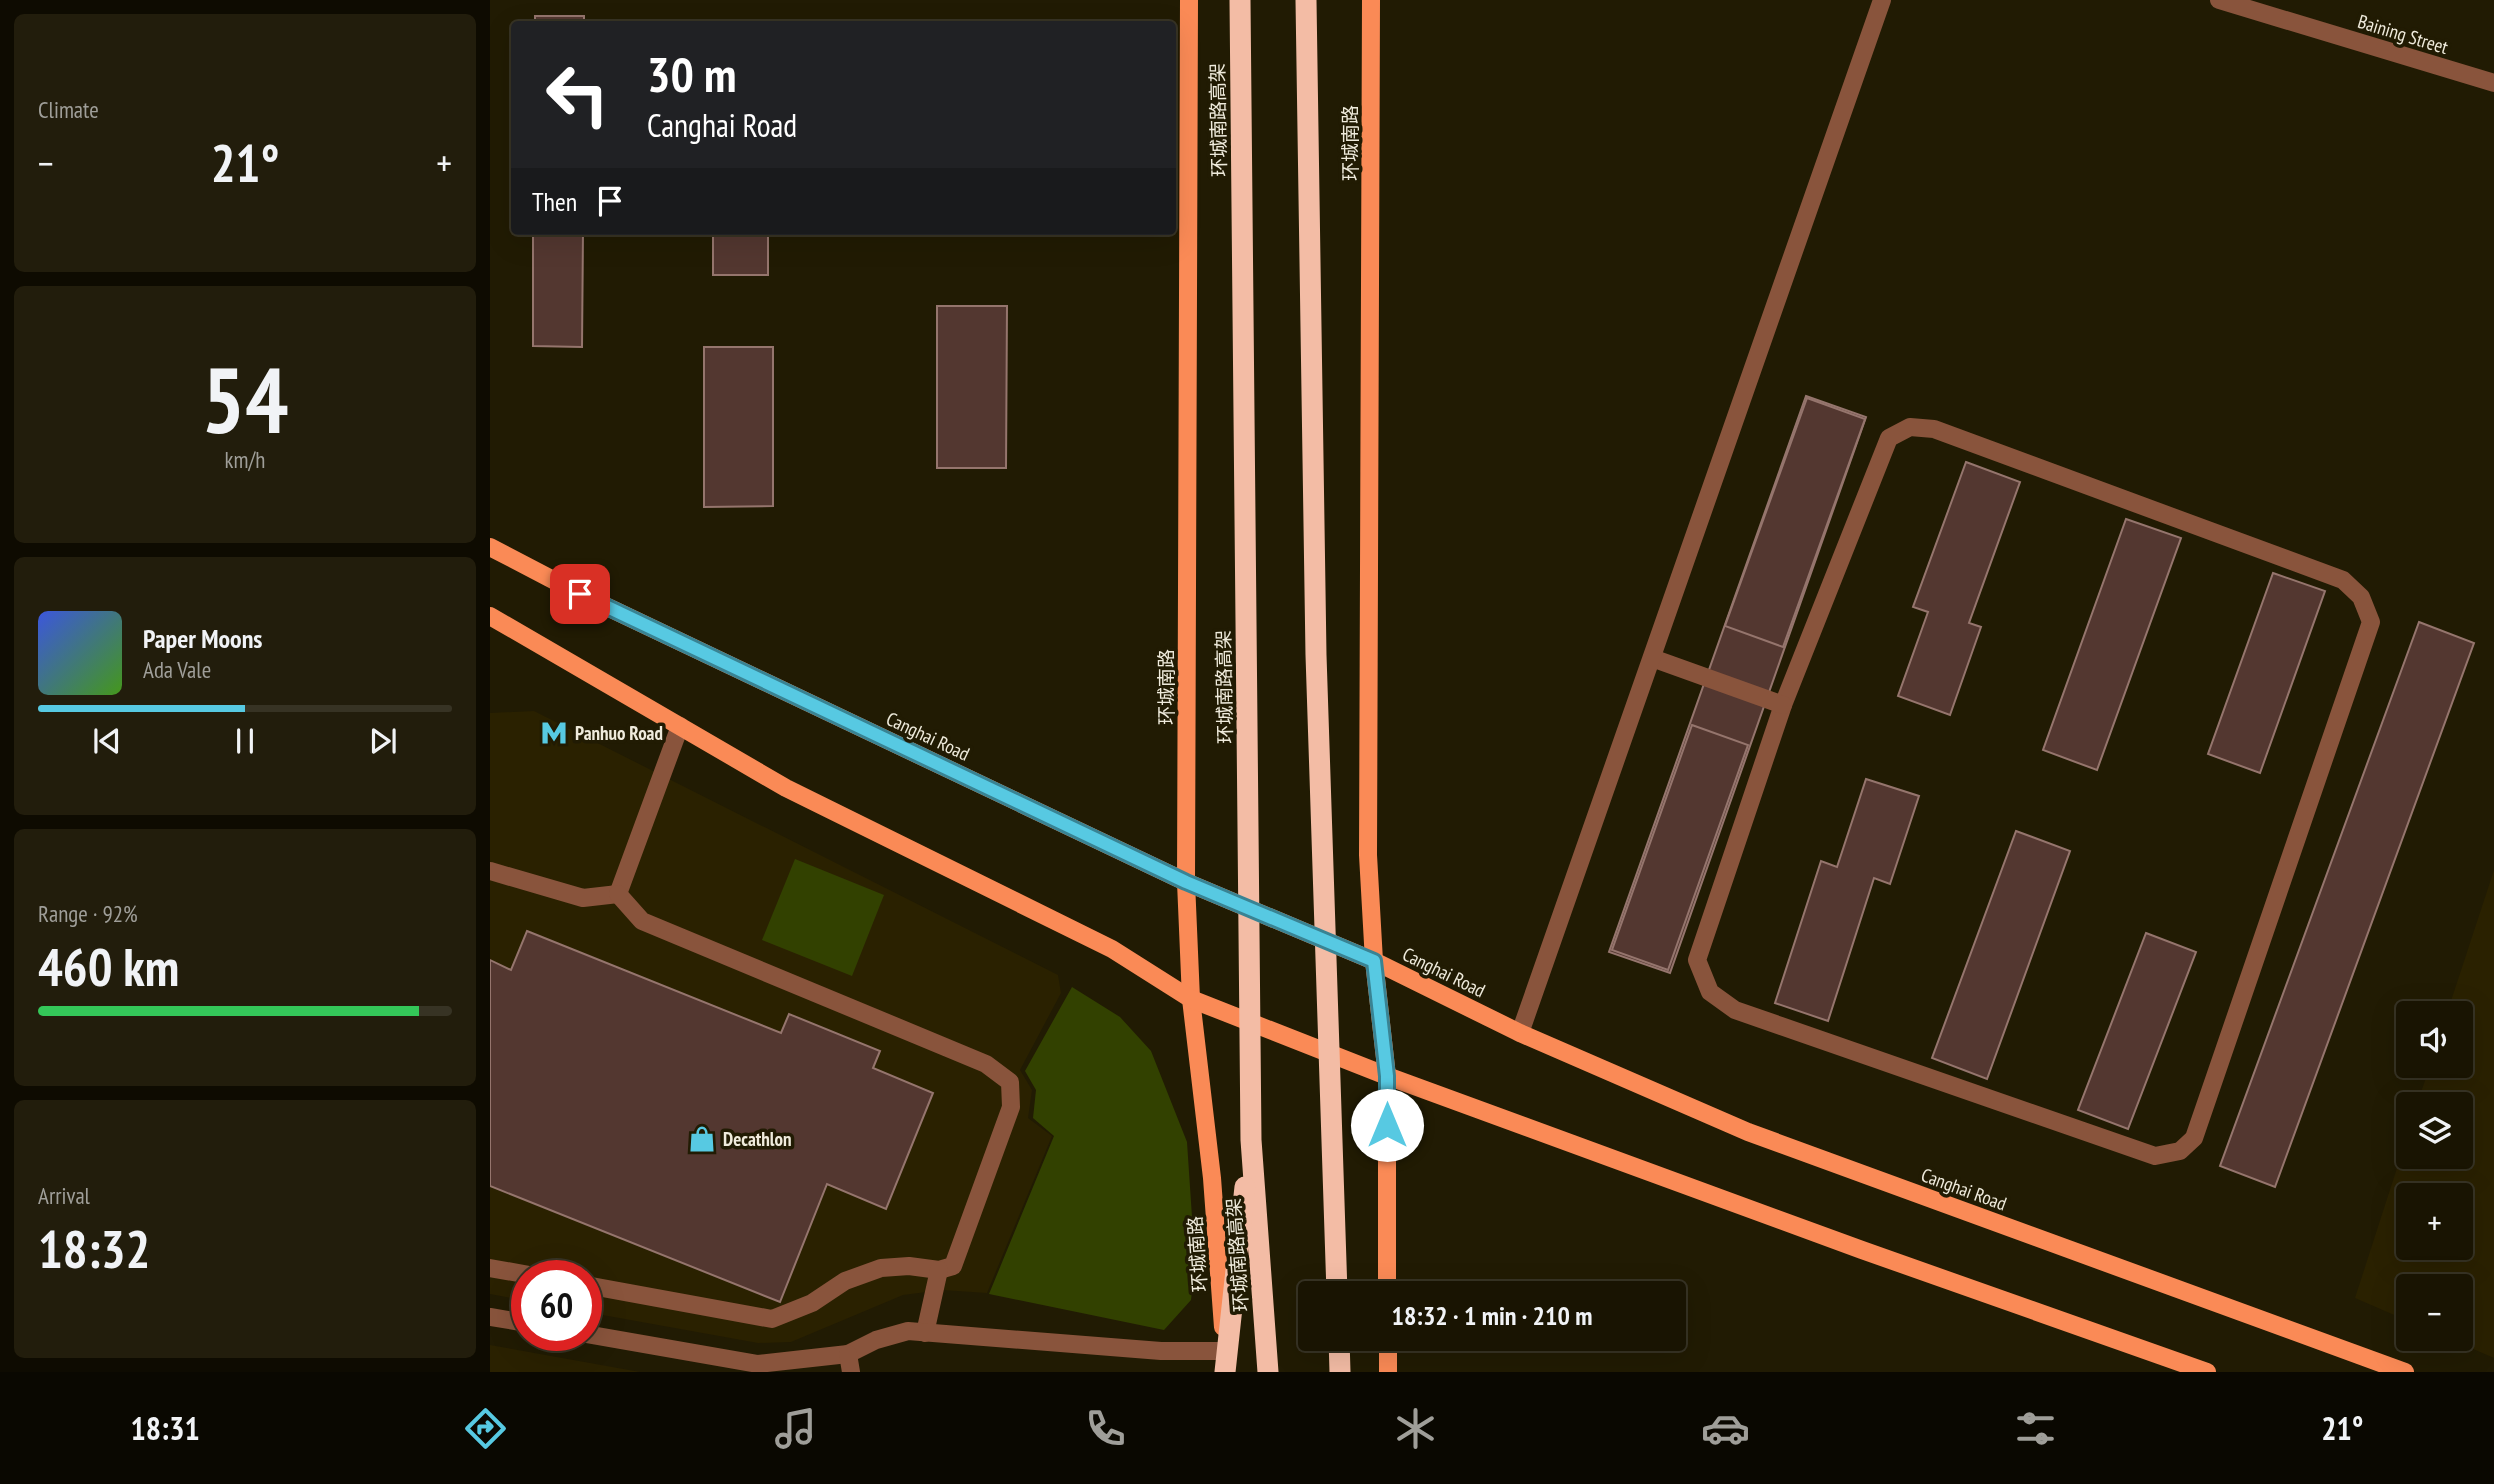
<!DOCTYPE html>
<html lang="en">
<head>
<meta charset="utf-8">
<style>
  body { margin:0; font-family:"PT Sans Narrow","Noto Sans SC",sans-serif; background:#221d0c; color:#f1f3f6; height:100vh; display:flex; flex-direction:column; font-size:26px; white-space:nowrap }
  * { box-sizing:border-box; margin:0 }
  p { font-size:23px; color:#9f9e99 }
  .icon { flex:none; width:38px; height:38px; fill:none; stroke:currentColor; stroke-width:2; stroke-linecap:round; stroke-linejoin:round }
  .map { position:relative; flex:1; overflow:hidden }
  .drawer { display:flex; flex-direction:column; gap:14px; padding:14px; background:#0e0b01; width:490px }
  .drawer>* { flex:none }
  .top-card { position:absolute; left:21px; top:21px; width:665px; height:214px; border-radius:7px; box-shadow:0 7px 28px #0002,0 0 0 2px #373324; background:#202124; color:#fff; overflow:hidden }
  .buttons { position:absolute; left:1906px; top:1001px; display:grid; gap:14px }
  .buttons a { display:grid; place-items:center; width:77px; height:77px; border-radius:7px; background:#191402; box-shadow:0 7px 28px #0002,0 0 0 2px #373324; font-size:35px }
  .speed { position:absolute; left:21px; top:1260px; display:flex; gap:14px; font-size:35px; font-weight:700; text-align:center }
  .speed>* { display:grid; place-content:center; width:91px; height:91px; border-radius:50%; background:#191402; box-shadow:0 7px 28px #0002,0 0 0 2px #373324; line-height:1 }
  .speed .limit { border:10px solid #d22; background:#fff; color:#111 }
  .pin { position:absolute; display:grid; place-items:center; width:60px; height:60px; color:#fff; margin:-30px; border-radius:14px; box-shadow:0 4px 10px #0006 }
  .me { position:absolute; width:77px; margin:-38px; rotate:0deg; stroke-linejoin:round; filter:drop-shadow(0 0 5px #0008) }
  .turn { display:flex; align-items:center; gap:24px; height:147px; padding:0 21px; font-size:32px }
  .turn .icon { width:91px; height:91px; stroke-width:2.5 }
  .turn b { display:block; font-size:49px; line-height:60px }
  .then { display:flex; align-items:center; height:66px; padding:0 21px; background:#0003; gap:14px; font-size:26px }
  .big { font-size:52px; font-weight:800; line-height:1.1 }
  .drawer .widget { flex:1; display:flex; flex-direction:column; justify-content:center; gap:10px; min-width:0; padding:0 24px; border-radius:10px; background:#221d0c }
  .drawer .dial { align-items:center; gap:0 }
  .dial b { font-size:91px; line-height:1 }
  .song { display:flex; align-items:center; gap:21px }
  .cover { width:84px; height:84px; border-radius:10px; background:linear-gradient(135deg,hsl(230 70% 55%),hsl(100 70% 35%)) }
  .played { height:7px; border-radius:4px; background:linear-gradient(90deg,#57c9e2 50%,#373324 50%) }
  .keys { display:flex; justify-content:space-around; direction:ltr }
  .heat { display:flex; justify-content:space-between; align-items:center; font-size:38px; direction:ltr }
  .charge { height:10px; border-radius:5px; background:linear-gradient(90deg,#34c759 92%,#373324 0) }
  .trip { position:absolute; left:808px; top:1281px; width:388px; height:70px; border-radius:7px; background:#191402; box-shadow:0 7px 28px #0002,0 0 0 2px #373324; font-weight:800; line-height:70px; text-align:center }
  .tab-bar { display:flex; height:112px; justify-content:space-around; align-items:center; background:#0a0801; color:#9f9e99 }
  .tab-bar .icon { width:49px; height:49px }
  .tab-bar .current { color:#57c9e2 }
  .tab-bar b { font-size:32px; color:#f1f3f6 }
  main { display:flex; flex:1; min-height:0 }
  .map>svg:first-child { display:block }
  .built { fill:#2a2100; fill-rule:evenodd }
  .green { fill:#324100 }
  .building { fill:#533730; stroke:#95756d; stroke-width:2 }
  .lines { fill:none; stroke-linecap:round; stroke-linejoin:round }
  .minor { stroke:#89543c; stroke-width:18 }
  .major { stroke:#fa8a56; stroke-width:18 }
  .highway { stroke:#f3bca5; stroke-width:21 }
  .highway-bridge { stroke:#f3bca5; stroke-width:21 }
  .route-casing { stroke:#398393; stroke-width:18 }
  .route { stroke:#57c9e2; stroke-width:12 }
  .labels { text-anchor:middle; stroke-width:7; stroke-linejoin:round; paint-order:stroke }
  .street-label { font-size:19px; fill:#efebdc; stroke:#211b03 }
  .poi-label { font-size:19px; font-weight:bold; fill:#efebdc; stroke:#211b03; text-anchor:start }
</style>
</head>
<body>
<main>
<section class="drawer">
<div class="widget"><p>Climate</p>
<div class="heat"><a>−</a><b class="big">21°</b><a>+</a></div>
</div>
<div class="widget dial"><b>54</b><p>km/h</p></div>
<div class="widget">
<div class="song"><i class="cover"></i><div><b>Paper Moons</b><p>Ada Vale</p></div></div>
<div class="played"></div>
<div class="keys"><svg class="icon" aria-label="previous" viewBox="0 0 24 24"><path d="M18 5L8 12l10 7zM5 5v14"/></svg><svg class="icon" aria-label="pause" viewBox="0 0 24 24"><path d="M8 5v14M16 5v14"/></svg><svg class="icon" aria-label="next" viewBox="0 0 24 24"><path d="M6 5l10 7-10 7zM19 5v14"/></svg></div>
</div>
<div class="widget"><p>Range · 92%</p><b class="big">460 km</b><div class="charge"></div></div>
<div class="widget"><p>Arrival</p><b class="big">18:32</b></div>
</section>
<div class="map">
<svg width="2004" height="1372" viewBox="0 0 2004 1372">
  <rect width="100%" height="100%" fill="#211b03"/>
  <g class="built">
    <polygon points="44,711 568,975 571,993 530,1070 542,1090 538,1118 562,1136 497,1293 452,1290 413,1295 301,1342 268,1343 96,1312 96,1276 37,1276 37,1301 0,1294 0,713"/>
    <path d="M 2004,870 L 2004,1358 L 1960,1339 L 1970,1339 L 1970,1286 L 1918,1286 L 1918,1321 L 1865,1298 L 1918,1134 L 1918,1157 L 1970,1157 L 1970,1104 L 1927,1104 L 1940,1066 L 1970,1066 L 1970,1013 L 1957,1013 ZM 1918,1195 L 1970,1195 L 1970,1248 L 1918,1248 Z"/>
    <polygon points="0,1345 150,1372 0,1372"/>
  </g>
  <g class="green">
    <polygon points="305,859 394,895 362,976 272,940"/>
    <polygon points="582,987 630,1017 661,1051 697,1142 705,1262 701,1300 674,1330 499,1294 564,1136 543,1118 546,1090 535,1071"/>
  </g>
  <g class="building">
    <rect x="45" y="16" width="49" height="8"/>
    <polygon points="43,231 93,231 92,347 43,346"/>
    <rect x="223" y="231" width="55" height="44"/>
    <rect x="440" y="231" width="71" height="2"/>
    <polygon points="447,306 517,306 516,468 447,468"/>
    <polygon points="214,347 283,347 283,506 214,507"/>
    <polygon points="1316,396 1376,417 1180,973 1119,952"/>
    <polygon points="1317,398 1375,419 1293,647 1235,626"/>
    <polygon points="1476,462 1530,482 1479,623 1491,627 1460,715 1408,696 1438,612 1423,607"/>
    <polygon points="1636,519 1691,538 1607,770 1553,750"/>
    <polygon points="1783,573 1835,591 1770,773 1718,754"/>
    <polygon points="1929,622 1984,643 1785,1187 1730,1166"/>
    <polygon points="1202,725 1258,745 1178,970 1122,950"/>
    <polygon points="1376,779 1429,796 1400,884 1384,878 1338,1021 1285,1003 1331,861 1347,867"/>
    <polygon points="1526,831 1580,851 1497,1079 1442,1058"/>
    <polygon points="37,931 291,1033 299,1014 390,1051 383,1068 443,1093 396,1209 337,1184 290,1302 0,1186 0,960 21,970"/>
    <polygon points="1656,933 1706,952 1638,1129 1588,1110"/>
  </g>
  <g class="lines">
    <g class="minor">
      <polyline points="1729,0 2004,83"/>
      <polygon points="1420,427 1444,429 1853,580 1871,597 1881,622 1704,1138 1690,1151 1665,1156 1245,1010 1220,992 1207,960 1293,705 1399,438"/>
      <polyline points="1162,658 1293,705"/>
      <polyline points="0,871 93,898 128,894"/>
      <polyline points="128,894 190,726"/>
      <polyline points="1030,1033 1392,0"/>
      <polyline points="0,1268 45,1276"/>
      <polyline points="96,1285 282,1319 322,1303 355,1281 391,1268 419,1266 449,1270 463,1266 521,1107 520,1082 496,1064 152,921 128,894"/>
      <polyline points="0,1317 37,1323"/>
      <polyline points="435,1333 449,1270"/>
      <polyline points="96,1334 268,1364 358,1354 386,1340 418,1331 671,1351 735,1351"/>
      <polyline points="358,1354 361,1372"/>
    </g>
    <g class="major">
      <polyline points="699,0 696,882 701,999 722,1178 733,1327"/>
      <polyline points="881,0 878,855 884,961 897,1076 897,1293"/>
      <polyline points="0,547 90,594 696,882 884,961 1030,1033 1258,1132 1915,1372"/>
      <polyline points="0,616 296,788 622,949 701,999 897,1076 1372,1250 1717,1372"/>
      <polyline points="898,1339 898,1372"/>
    </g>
    <polyline class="highway" points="849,1339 850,1372"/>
    <g class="highway-bridge">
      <polyline points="750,0 761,1140 778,1372"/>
      <polyline points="816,0 826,655 847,1293"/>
      <polyline points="735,1372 755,1187"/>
    </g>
  </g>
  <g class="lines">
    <g class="route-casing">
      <polyline id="route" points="90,594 696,882 884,961 897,1076 897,1125"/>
    </g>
    <use href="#route" class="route"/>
  </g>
  <defs>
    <g id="metro-bare" transform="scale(2.1)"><path d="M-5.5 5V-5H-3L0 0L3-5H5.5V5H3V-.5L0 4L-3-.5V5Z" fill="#57c9e2" stroke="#211b03" stroke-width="2.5" paint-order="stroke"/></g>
    <g id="shop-bare" transform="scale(2.1)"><path d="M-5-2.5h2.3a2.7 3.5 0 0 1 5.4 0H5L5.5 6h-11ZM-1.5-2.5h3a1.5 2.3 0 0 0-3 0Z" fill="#57c9e2" stroke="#211b03" stroke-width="2.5" paint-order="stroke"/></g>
  </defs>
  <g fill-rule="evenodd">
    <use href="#metro-bare" x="64" y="733"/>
    <use href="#shop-bare" x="212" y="1139"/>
  </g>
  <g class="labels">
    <g class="street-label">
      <text transform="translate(1913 34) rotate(17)" y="7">Baining Street</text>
      <text transform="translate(728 120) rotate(-91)" y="7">环城南路高架</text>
      <text transform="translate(860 143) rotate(-90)" y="7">环城南路</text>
      <text transform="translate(676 687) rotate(-90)" y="7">环城南路</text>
      <text transform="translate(734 687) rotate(-91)" y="7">环城南路高架</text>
      <text transform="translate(438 736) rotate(25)" y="7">Canghai Road</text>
      <text transform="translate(954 972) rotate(26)" y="7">Canghai Road</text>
      <text transform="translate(1474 1189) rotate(20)" y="7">Canghai Road</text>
      <text transform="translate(707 1254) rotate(-94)" y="7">环城南路</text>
      <text transform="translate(747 1255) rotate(-94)" y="7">环城南路高架</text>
    </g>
    <g class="poi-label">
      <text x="85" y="740">Panhuo Road</text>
      <text x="233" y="1146">Decathlon</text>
    </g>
  </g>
</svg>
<div class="buttons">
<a><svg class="icon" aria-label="sound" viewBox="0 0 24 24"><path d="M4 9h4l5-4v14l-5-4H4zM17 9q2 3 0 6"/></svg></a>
<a><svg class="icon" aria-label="layers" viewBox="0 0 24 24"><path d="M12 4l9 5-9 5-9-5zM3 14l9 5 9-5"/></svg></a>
<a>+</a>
<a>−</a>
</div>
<div class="speed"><div class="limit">60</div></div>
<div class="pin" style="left:90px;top:594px;background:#d93025"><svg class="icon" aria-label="arrive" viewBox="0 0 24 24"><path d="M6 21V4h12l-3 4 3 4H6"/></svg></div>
<svg class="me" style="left:897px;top:1125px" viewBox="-20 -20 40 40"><circle r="19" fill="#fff"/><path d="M0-13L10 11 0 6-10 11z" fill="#57c9e2"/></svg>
<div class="trip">18:32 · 1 min · 210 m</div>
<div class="top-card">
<div class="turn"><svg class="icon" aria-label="left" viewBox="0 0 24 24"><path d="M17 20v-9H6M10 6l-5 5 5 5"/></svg><div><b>30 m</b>Canghai Road</div></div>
<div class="then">Then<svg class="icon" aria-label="arrive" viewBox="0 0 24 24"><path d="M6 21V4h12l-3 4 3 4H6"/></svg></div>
</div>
</div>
</main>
<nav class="tab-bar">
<b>18:31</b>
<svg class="icon current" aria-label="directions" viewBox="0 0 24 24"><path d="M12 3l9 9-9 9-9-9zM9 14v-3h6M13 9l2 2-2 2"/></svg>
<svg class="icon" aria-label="music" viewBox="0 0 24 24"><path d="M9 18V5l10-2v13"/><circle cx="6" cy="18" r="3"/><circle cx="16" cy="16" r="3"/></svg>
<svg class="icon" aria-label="phone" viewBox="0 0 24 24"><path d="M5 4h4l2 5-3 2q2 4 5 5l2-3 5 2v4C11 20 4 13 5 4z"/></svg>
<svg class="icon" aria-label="climate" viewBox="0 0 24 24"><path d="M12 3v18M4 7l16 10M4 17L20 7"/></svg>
<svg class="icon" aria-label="car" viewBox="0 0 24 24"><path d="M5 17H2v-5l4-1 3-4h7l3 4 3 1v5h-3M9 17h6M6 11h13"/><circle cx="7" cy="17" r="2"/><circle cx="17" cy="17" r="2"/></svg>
<svg class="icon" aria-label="filters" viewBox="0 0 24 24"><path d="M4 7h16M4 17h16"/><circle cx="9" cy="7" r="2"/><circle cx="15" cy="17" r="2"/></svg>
<b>21°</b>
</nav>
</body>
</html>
